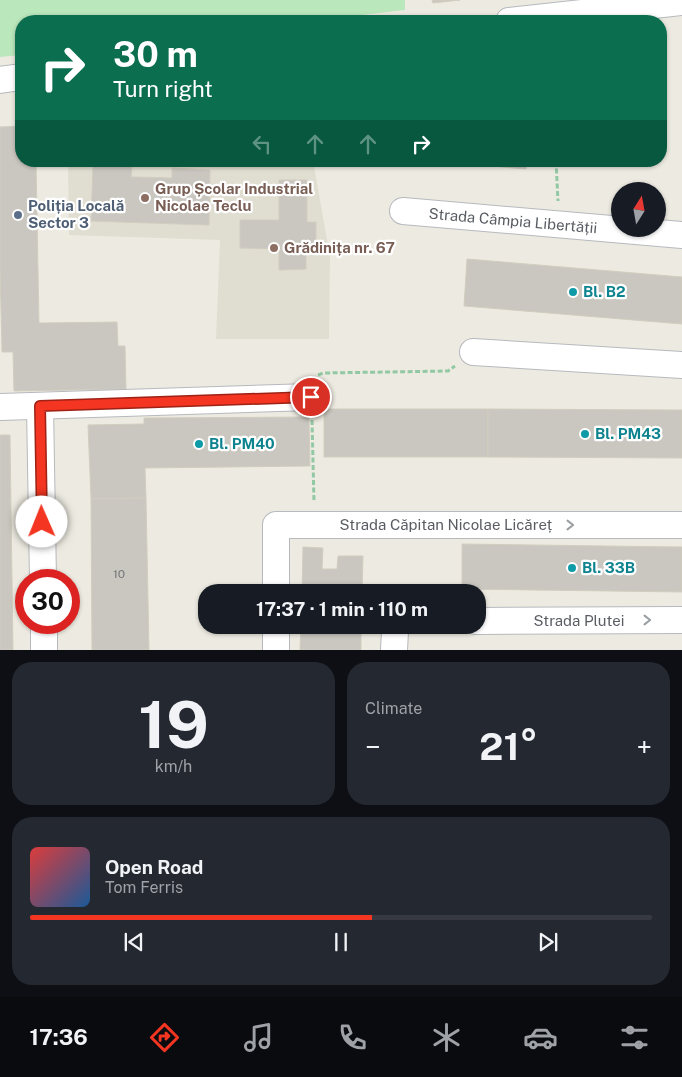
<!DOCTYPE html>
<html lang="en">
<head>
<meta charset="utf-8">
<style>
  body { margin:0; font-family:"Public Sans",sans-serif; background:#242831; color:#f1f3f6; height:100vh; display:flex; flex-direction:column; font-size:19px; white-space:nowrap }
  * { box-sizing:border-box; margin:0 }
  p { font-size:16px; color:#9ea1a6 }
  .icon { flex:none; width:28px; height:28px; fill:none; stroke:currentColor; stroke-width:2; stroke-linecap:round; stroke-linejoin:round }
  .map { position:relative; height:650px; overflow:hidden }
  .drawer { display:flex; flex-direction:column; gap:12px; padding:12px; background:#0d0f14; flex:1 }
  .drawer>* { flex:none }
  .top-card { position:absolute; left:15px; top:15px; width:652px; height:152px; border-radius:20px; box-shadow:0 1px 4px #0004; background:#0b6e4f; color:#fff; overflow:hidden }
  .needle { width:32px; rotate:11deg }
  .buttons { position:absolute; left:611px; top:182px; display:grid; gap:10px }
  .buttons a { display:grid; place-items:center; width:55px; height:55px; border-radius:50%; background:#171b24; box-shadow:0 1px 4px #0004; font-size:25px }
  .speed { position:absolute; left:15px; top:569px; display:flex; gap:10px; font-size:25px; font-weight:700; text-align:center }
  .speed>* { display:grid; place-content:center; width:65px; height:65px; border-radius:50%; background:#171b24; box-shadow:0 1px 4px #0004; line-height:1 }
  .speed .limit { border:8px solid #d22; background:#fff; color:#111 }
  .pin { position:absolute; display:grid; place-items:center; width:42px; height:42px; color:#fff; margin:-21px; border:2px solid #fff; border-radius:50%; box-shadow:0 1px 5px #0007 }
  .me { position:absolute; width:55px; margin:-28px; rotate:359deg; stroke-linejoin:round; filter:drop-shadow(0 0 4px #0008) }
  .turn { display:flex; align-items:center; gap:18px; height:105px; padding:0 15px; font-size:22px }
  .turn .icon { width:65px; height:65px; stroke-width:2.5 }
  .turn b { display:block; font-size:35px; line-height:42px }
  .lanes { display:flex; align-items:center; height:48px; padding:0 15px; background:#0003; justify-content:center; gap:25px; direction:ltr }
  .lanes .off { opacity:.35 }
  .big { font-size:38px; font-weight:700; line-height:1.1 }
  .drawer .tile { flex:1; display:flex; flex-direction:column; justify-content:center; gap:8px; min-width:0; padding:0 18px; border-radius:20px; background:#242831 }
  .drawer .dial { align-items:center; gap:0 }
  .dial b { font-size:65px; line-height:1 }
  .song { display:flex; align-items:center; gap:15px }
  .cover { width:60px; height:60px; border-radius:8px; background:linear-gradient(135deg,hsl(0 70% 55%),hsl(210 70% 35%)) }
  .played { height:5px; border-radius:2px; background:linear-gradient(90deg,#f33521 55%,#363941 55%) }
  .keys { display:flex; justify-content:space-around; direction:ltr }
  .heat { display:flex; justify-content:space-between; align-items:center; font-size:28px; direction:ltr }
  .drawer .tiles { flex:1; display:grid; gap:12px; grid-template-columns:1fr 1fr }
  .tile:last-child { grid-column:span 2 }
  .trip { position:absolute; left:198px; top:584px; width:288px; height:50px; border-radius:20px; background:#171b24; box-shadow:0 1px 4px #0004; font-weight:700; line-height:50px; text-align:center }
  .tabs { display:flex; height:80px; justify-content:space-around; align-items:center; background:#090b0e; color:#9ea1a6 }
  .tabs .icon { width:35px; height:35px }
  .tabs .on { color:#f33521 }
  .tabs b { font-size:22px; color:#f1f3f6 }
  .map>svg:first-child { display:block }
  .education { fill:#e0ddd1 }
  .green { fill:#bbe7bc }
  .building { fill:#cac7c0; stroke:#d2cdbf }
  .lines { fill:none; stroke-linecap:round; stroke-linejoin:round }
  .minor-casing { stroke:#b6b9be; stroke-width:28 }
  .path { stroke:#93c8a4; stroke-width:3; stroke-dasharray:5 2.5; stroke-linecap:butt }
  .minor { stroke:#fff; stroke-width:26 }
  .oneway { stroke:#9b9ea1 }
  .route-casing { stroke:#9e2215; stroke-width:12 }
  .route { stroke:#f33521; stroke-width:9 }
  .education-dot { fill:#8d6e63; stroke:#fff; stroke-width:2 }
  .service-dot { fill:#5c6f8a; stroke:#fff; stroke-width:2 }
  .culture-dot { fill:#0f9aa8; stroke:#fff; stroke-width:2 }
  .labels { text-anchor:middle; stroke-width:4.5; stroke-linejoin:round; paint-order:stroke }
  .number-label { font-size:12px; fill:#75787a }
  .education-label { font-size:15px; font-weight:bold; fill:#785e54; stroke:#fff; text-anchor:start }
  .service-label { font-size:15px; font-weight:bold; fill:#4e5e75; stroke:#fff; text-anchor:start }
  .street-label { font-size:15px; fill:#595d63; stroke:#fff }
  .culture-label { font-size:15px; font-weight:bold; fill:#0d838f; stroke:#fff; text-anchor:start }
</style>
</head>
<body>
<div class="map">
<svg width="682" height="650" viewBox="0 0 682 650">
  <rect width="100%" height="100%" fill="#edebe1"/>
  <polygon class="education" points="68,161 313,161 330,256 329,339 216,339 220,240 69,235"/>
  <polygon class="green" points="0,0 405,0 405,10 309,21 21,21 21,55 0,57"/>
  <g class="building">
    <polygon points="432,0 460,0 433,3"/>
    <polygon points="21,126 21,161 36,161 39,323 117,322 118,346 125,346 126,389 14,391 13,352 2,352 0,269 0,127"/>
    <polygon points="434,161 527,161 526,169"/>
    <polygon points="93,166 132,167 131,177 172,178 172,168 210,170 209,225 91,221"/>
    <polygon points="279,180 307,180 307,222 316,222 316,251 306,251 306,269 279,270 279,249 240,248 240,220 279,220"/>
    <polygon points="467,259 682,277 682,324 464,306"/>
    <rect x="324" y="409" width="164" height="48"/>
    <polygon points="488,409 682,410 682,458 488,457"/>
    <polygon points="309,417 310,466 145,468 146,498 91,499 88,425 144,424 144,418"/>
    <polygon points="0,435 10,435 13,650 0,650"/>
    <polygon points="146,498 149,650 92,650 91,499"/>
    <polygon points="462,544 682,547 682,592 462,589"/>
    <polygon points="303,547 323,548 322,569 337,569 338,556 363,556 362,592 302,592"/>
    <polygon points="301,625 361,625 361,650 300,650"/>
  </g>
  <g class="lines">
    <g class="minor-casing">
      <g id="minor">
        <polyline points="509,21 682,2"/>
        <polyline points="0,80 21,77"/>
        <polyline points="403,211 682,235"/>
        <polyline points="473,352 682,365"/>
        <polyline points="40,406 43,580"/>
        <polyline points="0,407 311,397"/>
        <polyline points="276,592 276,525 682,525"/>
        <polyline points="476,621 682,620"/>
        <polyline points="44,622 44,650"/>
        <polyline points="276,625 276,650"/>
        <polyline points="394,650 395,631 398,625"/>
      </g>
    </g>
    <g class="path">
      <polyline points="556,161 558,201"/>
      <polyline points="318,375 323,373 448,371 455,366"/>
      <polyline points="312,420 314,502"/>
    </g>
    <use href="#minor" class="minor"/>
  </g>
  <defs><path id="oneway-chevron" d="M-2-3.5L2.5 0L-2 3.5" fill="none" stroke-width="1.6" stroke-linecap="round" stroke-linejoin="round" transform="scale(1.25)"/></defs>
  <g class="oneway">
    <use href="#oneway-chevron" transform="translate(570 525)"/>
    <use href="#oneway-chevron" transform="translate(647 620)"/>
  </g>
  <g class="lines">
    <g class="route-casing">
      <polyline id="route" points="42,522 40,406 311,397"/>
    </g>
    <use href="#route" class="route"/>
  </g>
  <g class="education-dot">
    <circle cx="145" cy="198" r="5"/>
    <circle cx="274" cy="248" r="5"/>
  </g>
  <circle class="service-dot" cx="18" cy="215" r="5"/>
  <g class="culture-dot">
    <circle cx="573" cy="292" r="5"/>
    <circle cx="585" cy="434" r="5"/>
    <circle cx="199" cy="444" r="5"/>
    <circle cx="572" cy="568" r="5"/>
  </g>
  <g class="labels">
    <g class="number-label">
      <text x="119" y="578">10</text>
    </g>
    <g class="education-label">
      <text x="155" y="194">Grup Școlar Industrial<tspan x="155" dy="17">Nicolae Teclu</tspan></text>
      <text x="284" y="253">Grădinița nr. 67</text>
    </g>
    <g class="service-label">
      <text x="28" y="211">Poliția Locală<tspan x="28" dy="17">Sector 3</tspan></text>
    </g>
    <g class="street-label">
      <text transform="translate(513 221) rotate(5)" y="5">Strada Câmpia Libertății</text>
      <text x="446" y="530">Strada Căpitan Nicolae Licăreț</text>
      <text x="579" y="626">Strada Plutei</text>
    </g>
    <g class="culture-label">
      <text x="583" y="297">Bl. B2</text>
      <text x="595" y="439">Bl. PM43</text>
      <text x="209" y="449">Bl. PM40</text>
      <text x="582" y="573">Bl. 33B</text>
    </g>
  </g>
</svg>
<div class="buttons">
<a><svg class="needle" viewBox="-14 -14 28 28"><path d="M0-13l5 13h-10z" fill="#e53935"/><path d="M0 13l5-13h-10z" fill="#9ea1a6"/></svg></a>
</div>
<div class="speed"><div class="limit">30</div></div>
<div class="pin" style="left:311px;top:397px;background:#d93025"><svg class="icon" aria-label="arrive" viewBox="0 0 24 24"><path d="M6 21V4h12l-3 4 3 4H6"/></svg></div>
<svg class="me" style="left:42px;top:522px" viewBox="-20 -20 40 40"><circle r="19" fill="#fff"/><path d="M0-13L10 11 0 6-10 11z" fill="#f33521"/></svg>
<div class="trip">17:37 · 1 min · 110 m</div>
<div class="top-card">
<div class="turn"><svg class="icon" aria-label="right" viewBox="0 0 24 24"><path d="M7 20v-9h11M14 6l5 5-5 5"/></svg><div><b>30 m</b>Turn right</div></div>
<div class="lanes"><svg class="icon off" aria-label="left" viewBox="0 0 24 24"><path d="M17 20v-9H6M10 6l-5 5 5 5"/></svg><svg class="icon off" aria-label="ahead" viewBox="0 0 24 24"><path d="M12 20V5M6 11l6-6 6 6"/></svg><svg class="icon off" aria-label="ahead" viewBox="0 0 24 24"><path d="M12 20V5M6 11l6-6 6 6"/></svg><svg class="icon" aria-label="right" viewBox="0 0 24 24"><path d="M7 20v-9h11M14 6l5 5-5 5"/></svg></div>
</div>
</div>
<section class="drawer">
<div class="tiles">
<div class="tile dial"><b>19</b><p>km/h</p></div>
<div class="tile"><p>Climate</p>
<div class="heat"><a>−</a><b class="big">21°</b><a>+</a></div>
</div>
<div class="tile">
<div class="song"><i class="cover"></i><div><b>Open Road</b><p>Tom Ferris</p></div></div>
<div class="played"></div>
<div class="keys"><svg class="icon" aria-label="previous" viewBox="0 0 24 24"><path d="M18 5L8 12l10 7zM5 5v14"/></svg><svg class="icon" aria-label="pause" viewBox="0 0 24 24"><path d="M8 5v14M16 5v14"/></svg><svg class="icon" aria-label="next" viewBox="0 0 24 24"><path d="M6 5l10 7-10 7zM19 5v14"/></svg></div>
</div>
</div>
</section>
<nav class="tabs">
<b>17:36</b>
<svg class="icon on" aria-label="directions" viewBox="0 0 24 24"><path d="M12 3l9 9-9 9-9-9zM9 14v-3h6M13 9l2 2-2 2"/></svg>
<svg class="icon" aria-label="music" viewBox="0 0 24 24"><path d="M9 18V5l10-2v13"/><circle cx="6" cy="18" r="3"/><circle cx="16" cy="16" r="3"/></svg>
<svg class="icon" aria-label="phone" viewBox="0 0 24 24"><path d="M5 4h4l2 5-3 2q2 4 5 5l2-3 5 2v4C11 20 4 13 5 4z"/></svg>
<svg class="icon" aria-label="climate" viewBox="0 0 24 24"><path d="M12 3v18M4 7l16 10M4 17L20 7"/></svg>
<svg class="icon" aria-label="car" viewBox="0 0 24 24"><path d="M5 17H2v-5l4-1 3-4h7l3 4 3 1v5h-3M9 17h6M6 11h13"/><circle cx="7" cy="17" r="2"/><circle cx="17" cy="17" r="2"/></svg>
<svg class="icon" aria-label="filters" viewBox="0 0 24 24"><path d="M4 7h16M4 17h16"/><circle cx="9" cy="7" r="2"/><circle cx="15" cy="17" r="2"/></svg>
</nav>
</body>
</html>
